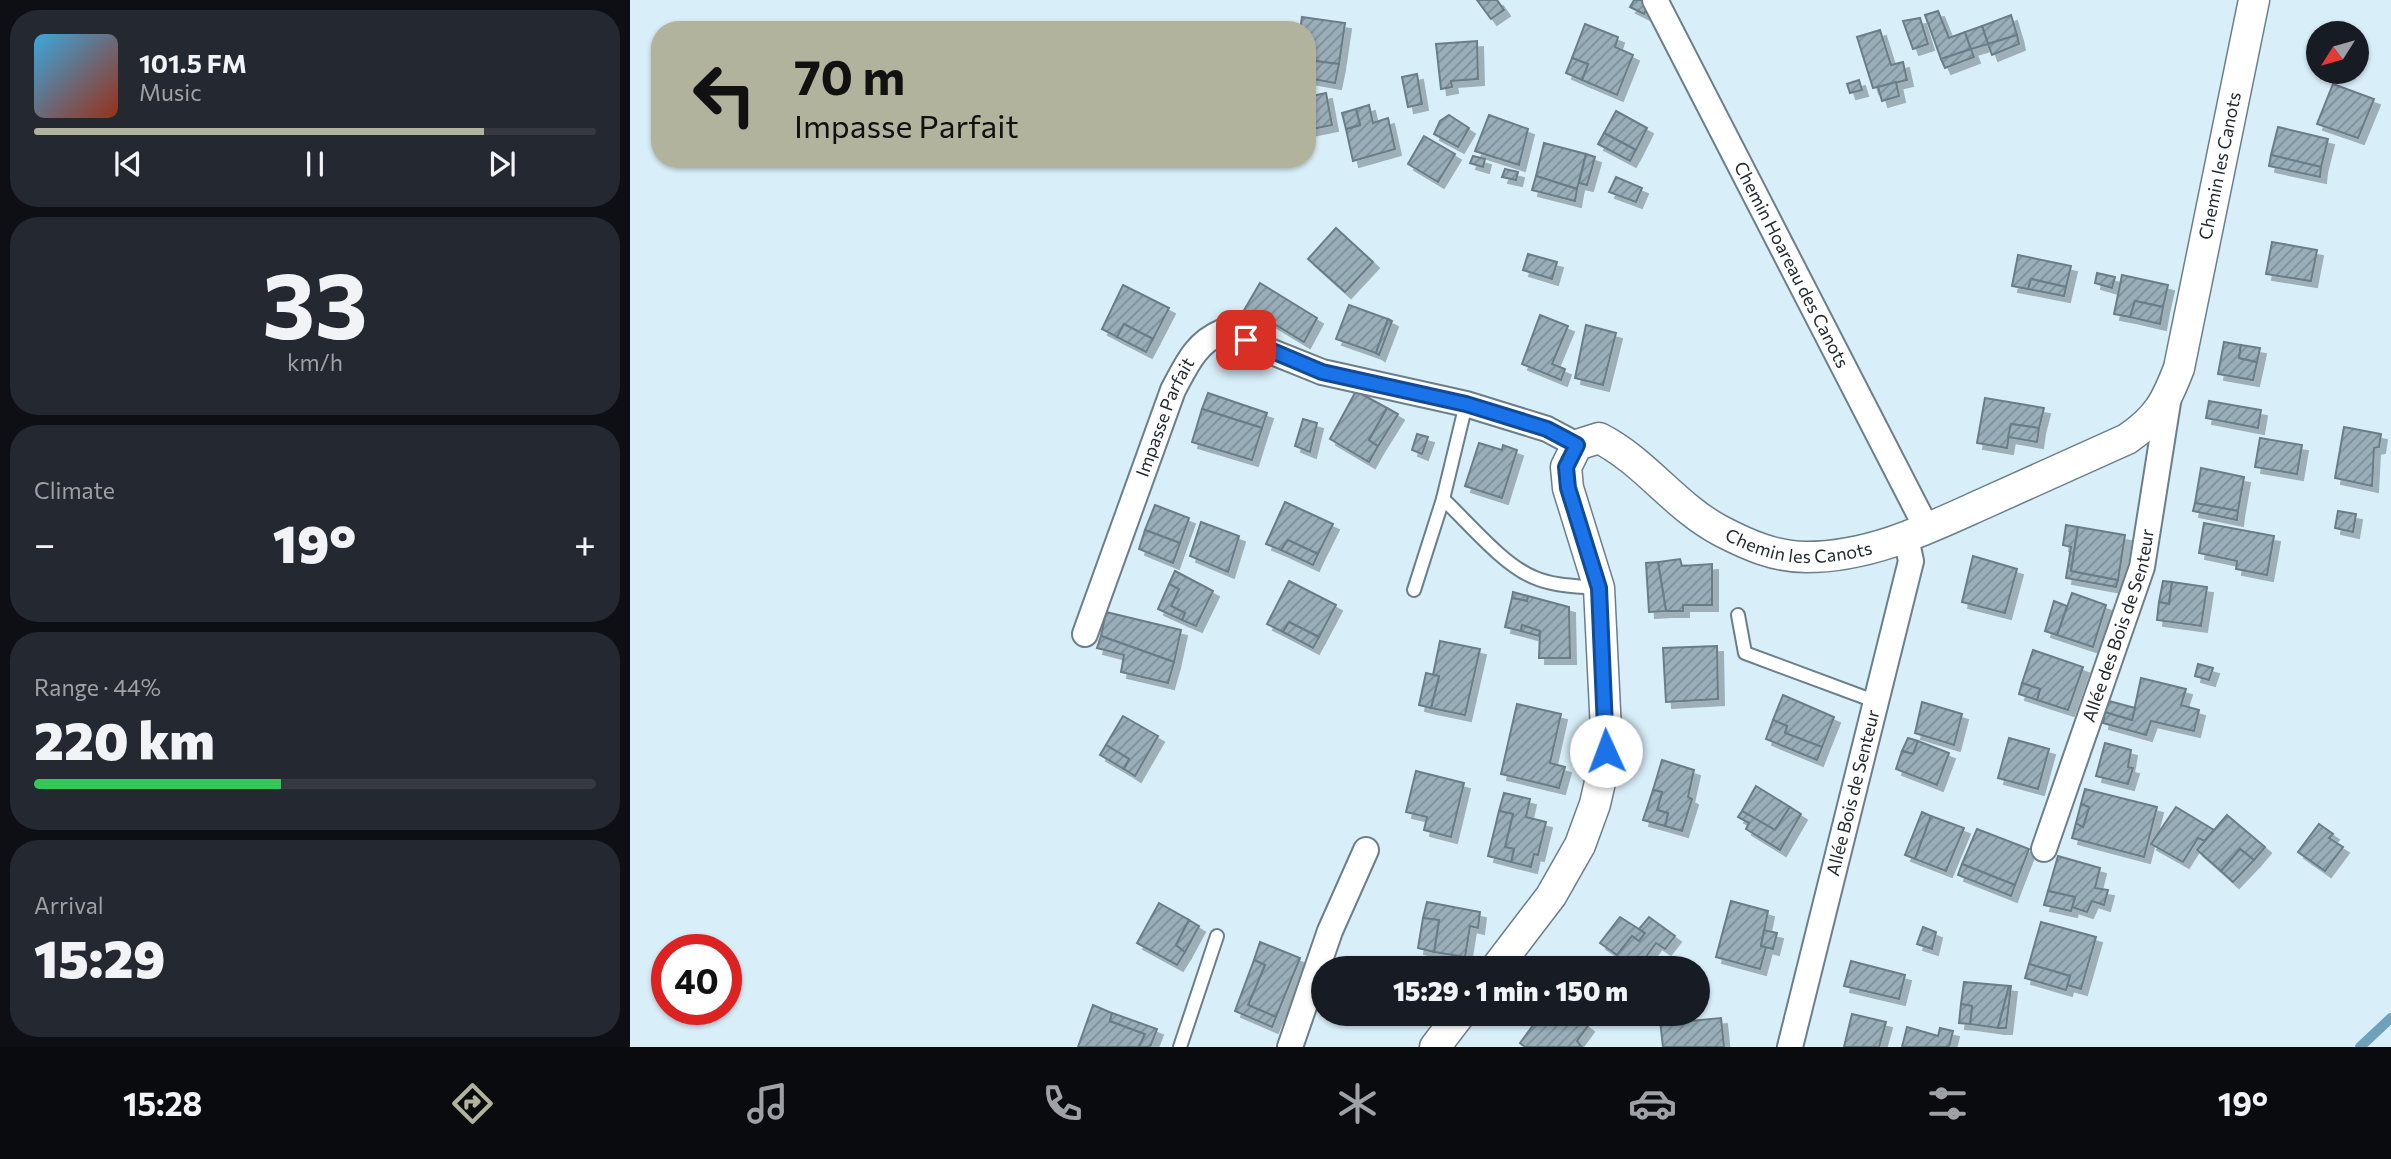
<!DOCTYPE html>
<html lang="en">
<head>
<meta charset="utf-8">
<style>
  body { margin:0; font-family:Commissioner,sans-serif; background:#242831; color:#f1f3f6; height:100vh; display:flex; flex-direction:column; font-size:26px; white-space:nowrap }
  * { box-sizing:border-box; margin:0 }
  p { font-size:23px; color:#9ea1a6 }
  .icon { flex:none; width:38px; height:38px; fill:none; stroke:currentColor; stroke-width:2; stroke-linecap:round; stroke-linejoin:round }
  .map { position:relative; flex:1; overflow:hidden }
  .side { display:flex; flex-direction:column; gap:10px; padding:10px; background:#0d0f14; width:630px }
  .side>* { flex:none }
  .hud { position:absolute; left:21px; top:21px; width:665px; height:147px; border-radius:28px; box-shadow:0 2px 5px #0004; background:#b2b39d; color:#111; overflow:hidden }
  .needle { width:46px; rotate:233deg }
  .tools { position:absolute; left:1676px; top:21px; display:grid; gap:14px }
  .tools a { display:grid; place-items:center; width:63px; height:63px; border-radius:50%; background:#171b24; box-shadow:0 2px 5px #0004; font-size:35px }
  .speed { position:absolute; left:21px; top:934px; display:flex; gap:14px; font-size:35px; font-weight:700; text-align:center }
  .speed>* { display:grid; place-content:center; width:91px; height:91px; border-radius:50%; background:#171b24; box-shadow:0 2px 5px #0004; line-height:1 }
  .speed .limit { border:10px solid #d22; background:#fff; color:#111 }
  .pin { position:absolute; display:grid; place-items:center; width:60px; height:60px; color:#fff; margin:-30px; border-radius:14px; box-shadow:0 4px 10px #0006 }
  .me { position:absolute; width:77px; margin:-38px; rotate:358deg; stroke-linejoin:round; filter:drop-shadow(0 0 5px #0008) }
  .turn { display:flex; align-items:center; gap:24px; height:147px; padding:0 28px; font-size:32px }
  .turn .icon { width:91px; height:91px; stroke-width:2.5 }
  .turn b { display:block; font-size:49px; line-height:60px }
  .big { font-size:52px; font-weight:800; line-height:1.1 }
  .side .widget { flex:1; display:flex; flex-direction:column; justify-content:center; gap:10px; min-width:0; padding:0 24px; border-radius:28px; background:#242831 }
  .side .dial { align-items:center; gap:0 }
  .dial b { font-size:91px; line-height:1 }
  .song { display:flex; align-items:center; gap:21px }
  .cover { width:84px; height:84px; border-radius:10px; background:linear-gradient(135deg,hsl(200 70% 55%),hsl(10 70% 35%)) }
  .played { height:7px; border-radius:4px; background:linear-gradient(90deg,#b2b39d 80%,#363941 80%) }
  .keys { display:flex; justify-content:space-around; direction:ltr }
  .heat { display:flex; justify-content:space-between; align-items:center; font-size:38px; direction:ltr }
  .charge { height:10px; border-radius:5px; background:linear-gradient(90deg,#34c759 44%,#363941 0) }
  .trip { position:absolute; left:681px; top:956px; width:399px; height:70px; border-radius:35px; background:#171b24; box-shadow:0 2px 5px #0004; font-weight:800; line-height:70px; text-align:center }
  .dock { display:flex; height:112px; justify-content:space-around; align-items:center; background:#090b0e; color:#9ea1a6 }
  .dock .icon { width:49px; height:49px }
  .dock .on { color:#b2b39d }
  .dock b { font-size:32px; color:#f1f3f6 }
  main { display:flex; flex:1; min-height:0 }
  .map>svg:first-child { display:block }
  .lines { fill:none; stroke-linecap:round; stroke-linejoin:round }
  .stream { stroke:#6fa2ba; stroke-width:10 }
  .building { fill:url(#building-hatch); stroke:#697d87; stroke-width:2; filter:url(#shadow) }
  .service-casing { stroke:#6b7f89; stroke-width:16 }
  .minor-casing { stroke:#6b7f89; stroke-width:28 }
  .tertiary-casing { stroke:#6b7f89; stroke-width:33 }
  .service { stroke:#fff; stroke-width:12 }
  .minor { stroke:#fff; stroke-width:24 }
  .tertiary { stroke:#fff; stroke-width:30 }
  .route-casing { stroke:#114b97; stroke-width:18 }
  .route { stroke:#1a73e8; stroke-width:12 }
  .labels { text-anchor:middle; stroke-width:5; stroke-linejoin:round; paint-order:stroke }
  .street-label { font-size:18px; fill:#212a2e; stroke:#fff }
</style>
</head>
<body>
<main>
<section class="side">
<div class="widget">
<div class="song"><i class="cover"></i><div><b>101.5 FM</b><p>Music</p></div></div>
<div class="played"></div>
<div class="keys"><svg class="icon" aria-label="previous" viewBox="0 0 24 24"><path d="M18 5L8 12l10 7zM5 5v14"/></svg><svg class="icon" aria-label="pause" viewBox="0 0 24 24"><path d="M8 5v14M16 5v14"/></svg><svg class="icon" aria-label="next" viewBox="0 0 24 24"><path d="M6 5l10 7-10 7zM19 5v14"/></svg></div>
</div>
<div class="widget dial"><b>33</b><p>km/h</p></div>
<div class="widget"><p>Climate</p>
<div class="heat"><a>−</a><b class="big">19°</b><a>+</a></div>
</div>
<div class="widget"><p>Range · 44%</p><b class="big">220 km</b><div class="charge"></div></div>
<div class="widget"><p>Arrival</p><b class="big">15:29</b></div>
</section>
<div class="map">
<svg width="1761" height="1047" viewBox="0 0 1761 1047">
  <defs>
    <pattern id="building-hatch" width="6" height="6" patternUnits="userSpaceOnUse" patternTransform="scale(1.75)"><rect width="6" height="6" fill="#99aeb9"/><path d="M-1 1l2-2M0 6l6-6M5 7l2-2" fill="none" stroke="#7c8e97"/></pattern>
    <filter id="shadow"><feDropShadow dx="6" dy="6" stdDeviation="0" flood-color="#0004"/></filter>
  </defs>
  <rect width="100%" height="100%" fill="#d8eef9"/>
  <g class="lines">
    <polyline class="stream" points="1730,1047 1761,1018"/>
  </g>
  <g class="building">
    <polygon points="847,0 867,0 874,10 861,19"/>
    <polygon points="1004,0 1021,0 1014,14 1000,7"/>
    <polygon points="1308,11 1319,38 1335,32 1341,49 1311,59 1295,15"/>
    <polygon points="1381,15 1387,35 1358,44 1352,26"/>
    <polygon points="672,17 715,23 709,64 677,60 677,30 670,30"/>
    <polygon points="1290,18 1298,44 1283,49 1273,21"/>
    <polygon points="955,24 988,37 985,47 1003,55 987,95 952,80 958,64 942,58"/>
    <polygon points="1352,26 1358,44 1341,49 1335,32"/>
    <polygon points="1250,30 1261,65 1273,62 1277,80 1243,88 1227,37"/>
    <polygon points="1387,35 1389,44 1362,55 1358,44"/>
    <polygon points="847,41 848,79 821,81 822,87 811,89 806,44"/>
    <polygon points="1341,49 1344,57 1315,68 1311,59"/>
    <polygon points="942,58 958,64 952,80 936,73"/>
    <polygon points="677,60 709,64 705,83 677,78"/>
    <polygon points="787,74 792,104 778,107 772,77"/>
    <polygon points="1229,80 1232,90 1220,93 1217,84"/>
    <polygon points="1266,82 1269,96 1252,101 1248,87"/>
    <polygon points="1703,84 1744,99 1728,138 1687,124"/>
    <polygon points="696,93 702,125 677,130 677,97"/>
    <polygon points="739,105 743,123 758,118 765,149 723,161 716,129 730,125 726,109"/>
    <polygon points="726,109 730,125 716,129 712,113"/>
    <polygon points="986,111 1017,128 1006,150 974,133"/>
    <polygon points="819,115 839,128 828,147 804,134 810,121"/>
    <polygon points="859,115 898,129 889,165 845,151"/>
    <polygon points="1648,127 1698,139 1691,167 1641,155"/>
    <polygon points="974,133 1006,150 1000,161 968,144"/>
    <polygon points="794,136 825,154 808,182 778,164"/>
    <polygon points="914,143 956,154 947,189 906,176"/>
    <polygon points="956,154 965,157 957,185 949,183"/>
    <polygon points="1641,155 1691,167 1690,177 1639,166"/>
    <polygon points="843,156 855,159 853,167 840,163"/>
    <polygon points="875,169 888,172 886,180 872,177"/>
    <polygon points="906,176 947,189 945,201 902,190"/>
    <polygon points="986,177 1012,188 1006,202 979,192"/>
    <polygon points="706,228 743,262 715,292 678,259"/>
    <polygon points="1642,242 1687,250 1681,281 1636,274"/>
    <polygon points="898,254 927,262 922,279 893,270"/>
    <polygon points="1388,255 1441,266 1436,287 1401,279 1398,289 1382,286"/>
    <polygon points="1467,273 1485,277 1482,288 1465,283"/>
    <polygon points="1492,275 1538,285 1533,307 1505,301 1500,317 1484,314"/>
    <polygon points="1401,279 1436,287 1434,296 1398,289"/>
    <polygon points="630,283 687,318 674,342 623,311 618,321 610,317"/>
    <polygon points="493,285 539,308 523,339 494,324 487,337 472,329"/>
    <polygon points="1505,301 1533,307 1530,324 1500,317"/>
    <polygon points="719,305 758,319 746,353 706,339"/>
    <polygon points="623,311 631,316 625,326 618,321"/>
    <polygon points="910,315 938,326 922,364 935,369 931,380 892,364"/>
    <polygon points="758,319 762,321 749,355 746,353"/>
    <polygon points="494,324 523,339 516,352 487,337"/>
    <polygon points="956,325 986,333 973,385 945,378"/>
    <polygon points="1594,342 1611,345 1609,358 1627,362 1623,380 1588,374"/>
    <polygon points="1611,345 1630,348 1627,362 1609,358"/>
    <polygon points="726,391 757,408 739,440 748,446 739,462 700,439"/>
    <polygon points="578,393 637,413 632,428 572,409"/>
    <polygon points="1355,398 1414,408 1409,428 1381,424 1377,448 1347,443"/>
    <polygon points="1579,401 1631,410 1628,428 1576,418"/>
    <polygon points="757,408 768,414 748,446 739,440"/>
    <polygon points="572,409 632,428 622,460 562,442"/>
    <polygon points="673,419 687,423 680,452 665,446"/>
    <polygon points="1381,424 1409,428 1407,442 1378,437"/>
    <polygon points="1714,427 1751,434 1749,447 1744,448 1742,486 1705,478"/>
    <polygon points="787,434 798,437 792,454 782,450"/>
    <polygon points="1630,438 1672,445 1667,474 1625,467"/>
    <polygon points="849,443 872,450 873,445 887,450 872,498 835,486"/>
    <polygon points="1571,468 1614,477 1608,511 1565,503"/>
    <polygon points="655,502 703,524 688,554 658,540 651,550 636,544"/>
    <polygon points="1565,503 1608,511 1607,520 1563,511"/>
    <polygon points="525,505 559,518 550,543 515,530"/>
    <polygon points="1708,511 1726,514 1723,532 1705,528"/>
    <polygon points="571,522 609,536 598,572 560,556"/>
    <polygon points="1574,523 1644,536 1637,575 1606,569 1607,561 1569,553"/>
    <polygon points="1436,525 1448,527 1441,571 1488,580 1486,587 1436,578 1441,547 1433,545"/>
    <polygon points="1448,527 1495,535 1488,580 1441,571"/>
    <polygon points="515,530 550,543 543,563 509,549"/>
    <polygon points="658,540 688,554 683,565 651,550"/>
    <polygon points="1343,556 1387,569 1375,613 1332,602"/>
    <polygon points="1050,559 1052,566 1082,564 1082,605 1053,605 1053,611 1036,611 1028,562"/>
    <polygon points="1028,562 1036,611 1019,612 1016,563"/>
    <polygon points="545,571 583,591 566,626 552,620 555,613 541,606 549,589 539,584"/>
    <polygon points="659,581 706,605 689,637 659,622 653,632 637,624"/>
    <polygon points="1533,581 1542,582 1539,604 1529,602"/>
    <polygon points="1542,582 1577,587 1571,626 1527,620 1529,602 1539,604"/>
    <polygon points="539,584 549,589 541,606 555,613 552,620 528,609"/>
    <polygon points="883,592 898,596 897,601 882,598"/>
    <polygon points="1442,593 1476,605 1463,647 1427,635"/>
    <polygon points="898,596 939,607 940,658 909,658 910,631 892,625 891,631 875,627 882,598 897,601"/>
    <polygon points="1424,601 1437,606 1427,635 1415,631"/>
    <polygon points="476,612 551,630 544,662 471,636"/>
    <polygon points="659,622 689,637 683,648 653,632"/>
    <polygon points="892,625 910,631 909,636 891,631"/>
    <polygon points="471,636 544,662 538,683 491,672 494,655 467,648"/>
    <polygon points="810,641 850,649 835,715 801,708 809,676 803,675"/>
    <polygon points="1087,646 1088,699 1036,702 1033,648"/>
    <polygon points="1403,650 1453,667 1438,710 1407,700 1410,689 1392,683"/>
    <polygon points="1568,664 1583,668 1579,680 1565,676"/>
    <polygon points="796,673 809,676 801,708 789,705"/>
    <polygon points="1511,678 1556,689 1551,705 1569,710 1564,731 1521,721 1516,735 1473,723 1475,712 1502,720"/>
    <polygon points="1392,683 1410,689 1407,700 1389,694"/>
    <polygon points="1153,695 1204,717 1192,747 1155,733 1157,726 1143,720"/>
    <polygon points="1479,701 1505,708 1502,720 1475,712"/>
    <polygon points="1292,702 1332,714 1324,745 1285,733"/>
    <polygon points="887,704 931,714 920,763 935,767 929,788 871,774"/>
    <polygon points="493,716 528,736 505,776 494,769 499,759 476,745"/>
    <polygon points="1143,720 1157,726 1155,733 1192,747 1187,760 1136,739"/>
    <polygon points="1278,738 1288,741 1283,754 1272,751"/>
    <polygon points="1379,738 1419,749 1408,789 1368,778"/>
    <polygon points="1288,741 1319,753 1307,785 1266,769 1272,751 1283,754"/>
    <polygon points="1475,743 1501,750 1498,767 1503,768 1498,784 1466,776"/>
    <polygon points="476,745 499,759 494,769 470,755"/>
    <polygon points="1032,760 1064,770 1058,797 1062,799 1052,831 1035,826 1038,813 1027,810 1032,792 1023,790"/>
    <polygon points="786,771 834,783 821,837 794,830 797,817 776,812"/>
    <polygon points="1126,786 1160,807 1145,830 1112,811"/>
    <polygon points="1455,789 1527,807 1514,857 1442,838 1446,823 1453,827 1459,807 1451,804"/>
    <polygon points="1023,790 1032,792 1027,810 1038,813 1035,826 1013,820"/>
    <polygon points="874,793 900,799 896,817 916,822 908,855 904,854 901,867 881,862 884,849 875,847 883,814 869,811"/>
    <polygon points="1451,804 1459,807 1453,827 1446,823"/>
    <polygon points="1160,807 1171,814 1150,850 1116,829 1119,823 1108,817 1112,811 1145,830"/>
    <polygon points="1546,807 1584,830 1575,841 1568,838 1553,862 1521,844"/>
    <polygon points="869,811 883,814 875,847 884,849 881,862 858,856"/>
    <polygon points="1292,812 1301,816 1285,859 1275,855"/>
    <polygon points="1597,815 1635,847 1624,860 1610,849 1591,871 1567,850"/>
    <polygon points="1301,816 1334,828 1316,871 1285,859"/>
    <polygon points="1689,824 1703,834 1699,838 1713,847 1695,871 1668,852"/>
    <polygon points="1347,829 1399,849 1385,885 1332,864"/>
    <polygon points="1610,849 1624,860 1603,882 1591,871"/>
    <polygon points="1428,856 1470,868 1465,888 1478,890 1474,905 1462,901 1457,912 1442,907 1445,897 1418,891"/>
    <polygon points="1332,864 1385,885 1381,896 1328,875"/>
    <polygon points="1418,891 1445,897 1441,911 1414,905"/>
    <polygon points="1101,901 1138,911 1131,946 1136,947 1130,969 1086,957"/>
    <polygon points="797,902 850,912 848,928 840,926 835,957 804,952 809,920 793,918"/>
    <polygon points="529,903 559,920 546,945 555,952 547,965 507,943"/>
    <polygon points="990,917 1015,933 1009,941 1002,936 987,955 970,943"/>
    <polygon points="1019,917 1045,936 1035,949 1026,943 1008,968 977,968 1002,936 1009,941 1015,933 1009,929"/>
    <polygon points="793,918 809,920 804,952 788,948"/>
    <polygon points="559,920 569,926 555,952 546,945"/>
    <polygon points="1411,922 1466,937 1451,989 1437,985 1440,976 1399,964"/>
    <polygon points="1293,927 1306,932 1302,949 1287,944"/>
    <polygon points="1134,930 1147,933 1143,949 1131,946"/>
    <polygon points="630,942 670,958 646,1017 618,1005 635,965 624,960"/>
    <polygon points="624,960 635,965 618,1005 646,1017 642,1027 605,1011"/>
    <polygon points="1221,961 1275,975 1269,999 1214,986"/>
    <polygon points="1399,964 1440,976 1436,990 1395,978"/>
    <polygon points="1334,982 1379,986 1368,1028 1340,1024 1342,1006 1331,1004"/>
    <polygon points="1379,986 1381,986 1376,1028 1368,1028"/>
    <polygon points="1331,1004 1342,1006 1340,1024 1329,1023"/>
    <polygon points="463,1005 482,1013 480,1021 515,1034 509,1047 448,1047"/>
    <polygon points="482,1013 527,1029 520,1047 509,1047 515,1034 480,1021"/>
    <polygon points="912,1013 942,1013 958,1026 947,1041 952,1047 895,1047 890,1043"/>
    <polygon points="1222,1014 1256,1022 1249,1047 1214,1047"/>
    <polygon points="1059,1016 1060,1021 1091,1018 1094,1047 1033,1047 1030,1020"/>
    <polygon points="1277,1027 1308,1036 1310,1028 1323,1031 1319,1047 1272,1047"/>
  </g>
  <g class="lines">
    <g class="service-casing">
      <g id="service">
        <path d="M 813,499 C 838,522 872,564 903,577 C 923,586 946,586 967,588"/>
        <polyline points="784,590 813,499 836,404"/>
        <polyline points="1108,615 1115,653 1247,702"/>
        <polyline points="550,1047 587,936"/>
      </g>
    </g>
    <g class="minor-casing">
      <g id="minor">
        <path id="s1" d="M 1025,0 L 1297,529"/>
        <path id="s2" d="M 455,634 L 543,390 C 556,366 565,343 592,332 L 692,372 L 836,404 L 917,429 L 947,445"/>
        <path id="s3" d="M 1414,849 L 1512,567 L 1539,396"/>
        <polyline points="660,1047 700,931 736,850"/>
        <path id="s4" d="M 1160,1047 L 1281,561 L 1276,538"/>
      </g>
    </g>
    <g class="tertiary-casing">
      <g id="tertiary">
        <path id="s5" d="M 866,968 L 921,896 L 950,845 L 965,804 L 977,751 L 969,588 L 938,488 L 936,467 L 947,445 L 969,438 C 1015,461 1045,507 1091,531 C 1118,545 1145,557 1176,557 C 1242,557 1299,528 1357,502 C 1404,481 1451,460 1497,439 C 1528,418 1536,402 1549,368 L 1624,0"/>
        <polyline points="805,1047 831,1013"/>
      </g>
    </g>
    <use href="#service" class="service"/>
    <use href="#minor" class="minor"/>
    <use href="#tertiary" class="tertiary"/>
  </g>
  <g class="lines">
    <g class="route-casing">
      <polyline id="route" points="616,340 692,372 836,404 917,429 947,445 936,467 938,488 969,588 976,751"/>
    </g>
    <use href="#route" class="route"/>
  </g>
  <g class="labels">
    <g class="street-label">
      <text dy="6" stroke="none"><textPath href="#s5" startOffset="1468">Chemin les Canots</textPath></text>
      <text dy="6" stroke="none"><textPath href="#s1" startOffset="298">Chemin Hoareau des Canots</textPath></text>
      <text dy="6" stroke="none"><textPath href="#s2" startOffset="231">Impasse Parfait</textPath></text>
      <text dy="6" stroke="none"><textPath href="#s5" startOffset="819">Chemin les Canots</textPath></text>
      <text dy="6" stroke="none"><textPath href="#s3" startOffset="236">Allée des Bois de Senteur</textPath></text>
      <text dy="6" stroke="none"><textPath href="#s4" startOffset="262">Allée Bois de Senteur</textPath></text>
    </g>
  </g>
</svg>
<div class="tools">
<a><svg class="needle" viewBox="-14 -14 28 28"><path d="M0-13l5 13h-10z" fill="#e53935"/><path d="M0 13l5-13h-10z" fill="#9ea1a6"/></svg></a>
</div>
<div class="speed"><div class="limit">40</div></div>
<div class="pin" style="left:616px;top:340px;background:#d93025"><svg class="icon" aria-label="arrive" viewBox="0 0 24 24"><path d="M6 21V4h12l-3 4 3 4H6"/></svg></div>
<svg class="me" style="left:976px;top:751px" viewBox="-20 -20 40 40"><circle r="19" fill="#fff"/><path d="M0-13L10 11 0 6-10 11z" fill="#1a73e8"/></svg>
<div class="trip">15:29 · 1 min · 150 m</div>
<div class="hud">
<div class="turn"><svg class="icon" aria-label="left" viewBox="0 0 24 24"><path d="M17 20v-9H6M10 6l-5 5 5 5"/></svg><div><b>70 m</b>Impasse Parfait</div></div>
</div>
</div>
</main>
<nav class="dock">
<b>15:28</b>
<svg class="icon on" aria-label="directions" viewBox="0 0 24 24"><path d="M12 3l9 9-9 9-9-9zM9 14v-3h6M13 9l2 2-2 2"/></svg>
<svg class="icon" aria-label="music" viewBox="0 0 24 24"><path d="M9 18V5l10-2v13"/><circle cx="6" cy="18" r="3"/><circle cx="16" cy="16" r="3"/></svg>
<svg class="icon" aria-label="phone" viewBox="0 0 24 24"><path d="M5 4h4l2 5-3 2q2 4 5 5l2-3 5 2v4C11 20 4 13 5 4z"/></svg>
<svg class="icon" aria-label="climate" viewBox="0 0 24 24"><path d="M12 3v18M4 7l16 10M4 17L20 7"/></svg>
<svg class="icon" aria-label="car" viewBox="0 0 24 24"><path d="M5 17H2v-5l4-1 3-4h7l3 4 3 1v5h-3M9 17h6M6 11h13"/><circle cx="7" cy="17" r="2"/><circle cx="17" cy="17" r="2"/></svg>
<svg class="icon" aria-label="filters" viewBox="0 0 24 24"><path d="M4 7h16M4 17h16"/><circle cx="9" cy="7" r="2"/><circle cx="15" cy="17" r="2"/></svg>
<b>19°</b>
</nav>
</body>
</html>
